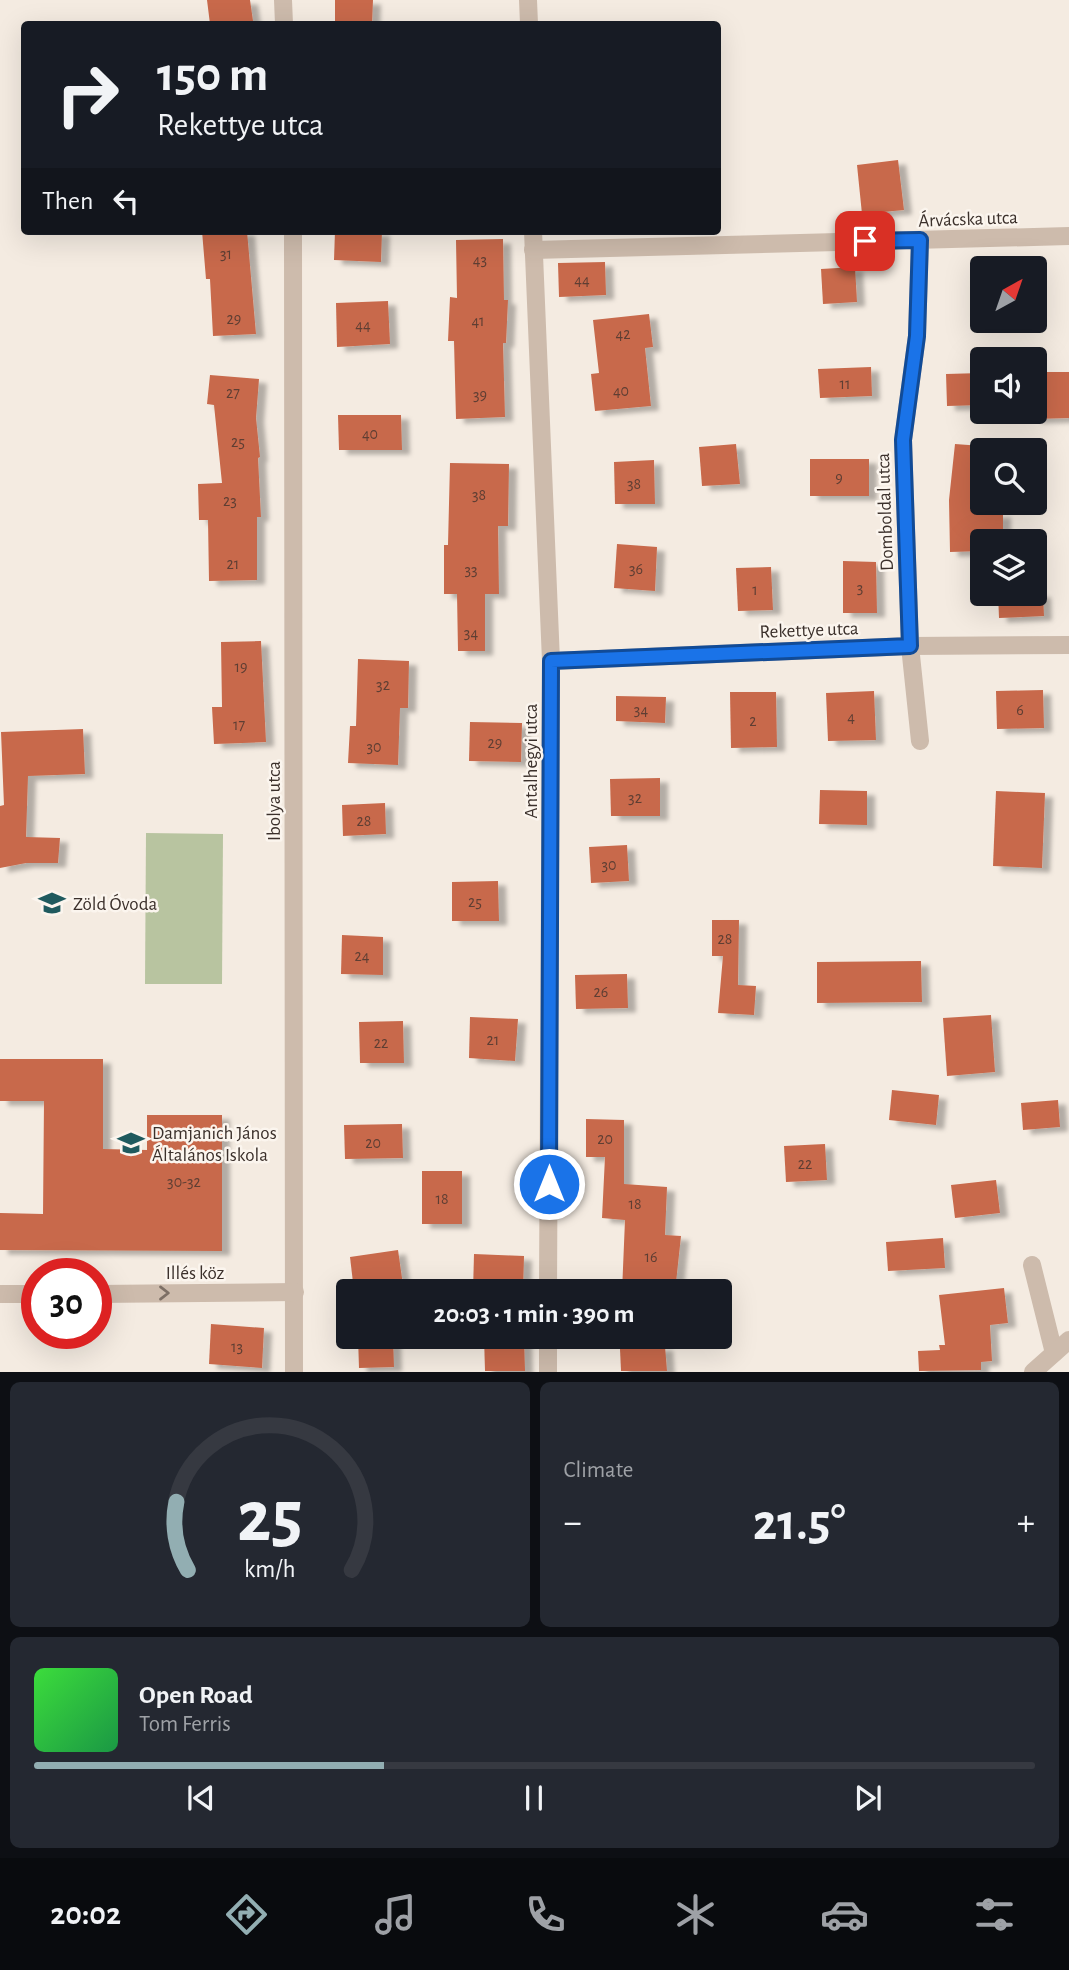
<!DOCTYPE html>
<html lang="en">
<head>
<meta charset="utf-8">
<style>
  body { margin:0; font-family:"Alegreya Sans",sans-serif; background:#242831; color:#f1f3f6; height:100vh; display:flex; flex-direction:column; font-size:26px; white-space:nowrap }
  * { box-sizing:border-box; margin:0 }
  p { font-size:23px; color:#9ea1a6 }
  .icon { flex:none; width:38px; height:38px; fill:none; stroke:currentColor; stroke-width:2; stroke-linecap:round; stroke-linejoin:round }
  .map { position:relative; height:1372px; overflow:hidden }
  .panel { display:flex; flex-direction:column; gap:10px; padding:10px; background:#0d0f14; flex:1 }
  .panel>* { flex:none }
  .top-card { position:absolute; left:21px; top:21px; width:700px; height:214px; border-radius:7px; box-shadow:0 7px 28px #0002; background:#171b24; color:#f1f3f6; overflow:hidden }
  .needle { width:46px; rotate:40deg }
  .fabs { position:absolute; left:970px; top:256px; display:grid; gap:14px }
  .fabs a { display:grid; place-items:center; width:77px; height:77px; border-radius:7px; background:#171b24; box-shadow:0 7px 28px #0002; font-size:35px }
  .speed { position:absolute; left:21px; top:1258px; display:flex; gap:14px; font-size:35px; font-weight:700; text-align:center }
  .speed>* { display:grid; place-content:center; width:91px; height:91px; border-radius:50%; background:#171b24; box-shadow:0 7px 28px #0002; line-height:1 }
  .speed .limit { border:10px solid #d22; background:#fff; color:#111 }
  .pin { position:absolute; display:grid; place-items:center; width:60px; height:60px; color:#fff; margin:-30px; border-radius:14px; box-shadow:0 4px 10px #0006 }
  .me { position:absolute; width:77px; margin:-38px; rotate:0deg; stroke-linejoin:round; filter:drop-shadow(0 0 5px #0008) }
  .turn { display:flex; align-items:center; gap:24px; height:147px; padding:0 21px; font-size:32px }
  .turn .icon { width:91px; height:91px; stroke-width:2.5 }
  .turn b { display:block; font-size:49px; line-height:60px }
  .then { display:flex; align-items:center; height:66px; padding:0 21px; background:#0003; gap:14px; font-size:26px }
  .big { font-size:52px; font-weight:600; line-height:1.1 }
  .panel .card { flex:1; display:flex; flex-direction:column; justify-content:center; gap:10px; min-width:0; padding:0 24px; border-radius:10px; background:#242831 }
  .panel .dial { align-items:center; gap:0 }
  .dial svg { height:182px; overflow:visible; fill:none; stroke:#363941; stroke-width:7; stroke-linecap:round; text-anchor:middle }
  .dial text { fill:#f1f3f6; stroke:none }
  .song { display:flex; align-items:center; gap:21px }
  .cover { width:84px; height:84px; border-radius:10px; background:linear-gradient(135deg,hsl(120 70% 55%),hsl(140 70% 35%)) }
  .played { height:7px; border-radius:4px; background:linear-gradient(90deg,#92aeb2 35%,#363941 35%) }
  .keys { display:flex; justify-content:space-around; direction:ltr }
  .heat { display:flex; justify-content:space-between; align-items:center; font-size:38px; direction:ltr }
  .panel .tiles { flex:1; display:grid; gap:10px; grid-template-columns:1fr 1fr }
  .card:last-child { grid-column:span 2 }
  .trip { position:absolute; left:336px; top:1279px; width:396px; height:70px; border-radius:7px; background:#171b24; box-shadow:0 7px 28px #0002; font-weight:600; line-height:70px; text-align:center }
  .tabs { display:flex; height:112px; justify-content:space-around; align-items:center; background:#090b0e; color:#9ea1a6 }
  .tabs .icon { width:49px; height:49px }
  .tabs .selected { color:#92aeb2 }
  .tabs b { font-size:32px; color:#f1f3f6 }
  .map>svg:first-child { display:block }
  .pitch { fill:#b8c4a0 }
  .building { fill:#c8694b; filter:url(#shadow) }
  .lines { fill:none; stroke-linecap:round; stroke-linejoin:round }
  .minor { stroke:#cdbbac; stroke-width:18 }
  .oneway { stroke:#7d6f65 }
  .route-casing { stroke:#114b97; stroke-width:18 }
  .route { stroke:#1a73e8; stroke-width:12 }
  .labels { text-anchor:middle; stroke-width:5; stroke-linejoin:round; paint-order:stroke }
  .number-label { font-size:16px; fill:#5e3e33 }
  .street-label { font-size:19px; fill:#3b302b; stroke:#fbf5ee }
  .poi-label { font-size:19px; fill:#3b302b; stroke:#fbf5ee; text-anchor:start }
</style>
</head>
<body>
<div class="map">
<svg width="1069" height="1372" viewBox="0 0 1069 1372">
  <defs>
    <filter id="shadow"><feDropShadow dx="8" dy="4.5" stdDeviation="2" flood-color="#0004"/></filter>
  </defs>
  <rect width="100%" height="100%" fill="#f4ebe1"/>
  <polygon class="pitch" points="146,833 223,834 222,984 145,984"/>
  <g class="building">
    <polygon points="207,0 250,0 253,21 210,24"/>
    <polygon points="335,0 373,0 372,24 335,23"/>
    <polygon points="898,160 904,210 862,214 857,165"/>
    <polygon points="202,231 247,231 256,334 213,336 210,279 206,279"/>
    <polygon points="335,231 382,231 381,262 334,260"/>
    <polygon points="503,239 504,300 508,300 506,343 503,343 505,417 456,419 454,341 448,341 450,297 457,298 456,240"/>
    <polygon points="605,262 606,295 559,297 558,263"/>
    <polygon points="855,267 857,302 823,304 821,269"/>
    <polygon points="388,301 390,344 337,347 336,303"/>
    <polygon points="649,314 653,347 645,348 651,406 595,411 591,374 599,373 593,320"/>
    <polygon points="871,367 872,396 820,398 818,369"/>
    <polygon points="1034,372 1069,372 1069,418 1034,419"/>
    <polygon points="982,373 982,405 947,406 946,374"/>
    <polygon points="210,375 259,379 256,418 260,457 258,458 261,517 257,517 257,580 209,581 208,520 199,520 198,484 222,483 214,405 207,404"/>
    <polygon points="338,415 401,415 402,450 339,450"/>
    <polygon points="736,444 740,484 702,486 699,447"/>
    <polygon points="955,444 982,446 982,514 1003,513 1003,541 982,541 982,551 950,552 949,500"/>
    <rect x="810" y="459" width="59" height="37"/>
    <polygon points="654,460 655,504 615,504 614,462"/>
    <polygon points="450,463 509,464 508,526 498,526 499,594 485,594 485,651 458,651 457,594 444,594 444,545 448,545"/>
    <polygon points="617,544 657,547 655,591 614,588"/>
    <polygon points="843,561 876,562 877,613 843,613"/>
    <polygon points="771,567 773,610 738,611 736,568"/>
    <polygon points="998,593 1043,593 1044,616 999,618"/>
    <polygon points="261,641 266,742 214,744 212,707 222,707 221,642"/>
    <polygon points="358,659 409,661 408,708 400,708 398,765 348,763 350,726 356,726"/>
    <polygon points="1043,690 1044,728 997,729 996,691"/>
    <polygon points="874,691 876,740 828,741 826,693"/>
    <polygon points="730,692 776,692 777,747 731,748"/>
    <polygon points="616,696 666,697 665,723 616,721"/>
    <polygon points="470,722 522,723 521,762 469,761"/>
    <polygon points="83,729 85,774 28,776 26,837 60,838 58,863 26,863 0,868 0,806 4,805 1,732"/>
    <polygon points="660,778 660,816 611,816 610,779"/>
    <polygon points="820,790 867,791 867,825 819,824"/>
    <polygon points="996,791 1045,793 1042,868 993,866"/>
    <polygon points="385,803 386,834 343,836 342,805"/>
    <polygon points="627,845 629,881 591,883 589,847"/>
    <polygon points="498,881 499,921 452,921 452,882"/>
    <polygon points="712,920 739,920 738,985 756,986 754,1015 718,1013 723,956 712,956"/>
    <polygon points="342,935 383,937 383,975 341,974"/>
    <polygon points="921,961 922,1002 817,1003 817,962"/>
    <polygon points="627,974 628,1008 576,1009 575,975"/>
    <polygon points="991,1015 995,1072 947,1076 943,1018"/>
    <polygon points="470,1017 518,1019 515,1061 469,1058"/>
    <polygon points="403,1021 404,1063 360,1063 359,1022"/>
    <polygon points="0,1059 103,1059 103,1149 147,1150 147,1115 222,1115 222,1251 0,1250 0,1213 43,1214 44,1101 0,1101"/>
    <polygon points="892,1090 939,1095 936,1125 889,1120"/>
    <polygon points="1058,1100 1060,1127 1023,1130 1021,1103"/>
    <polygon points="586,1119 624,1120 624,1184 667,1187 665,1235 681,1236 675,1292 622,1292 625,1220 602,1218 605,1157 586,1157"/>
    <polygon points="402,1124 403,1158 345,1159 344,1125"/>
    <polygon points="825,1144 827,1180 786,1182 784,1146"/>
    <rect x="422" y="1171" width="40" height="53"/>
    <polygon points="996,1180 1000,1213 955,1218 951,1185"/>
    <polygon points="943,1238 945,1268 888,1271 886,1242"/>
    <polygon points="398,1250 403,1285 354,1291 350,1257"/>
    <polygon points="474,1254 524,1256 523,1292 473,1292"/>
    <polygon points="1004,1288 1008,1323 990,1325 992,1361 981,1362 981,1370 919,1371 918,1351 940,1350 939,1345 945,1345 939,1295"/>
    <polygon points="211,1324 264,1328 262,1368 209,1364"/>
    <polygon points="358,1337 393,1337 394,1367 359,1368"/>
    <polygon points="484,1337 524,1337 525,1371 485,1371"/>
    <polygon points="665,1346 667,1371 621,1371 620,1349"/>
  </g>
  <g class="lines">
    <g class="minor">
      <polyline points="283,0 284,24"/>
      <polyline points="528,0 529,24"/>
      <polyline points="293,231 294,1372"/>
      <polyline points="533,231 551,661 548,1292"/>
      <polyline points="533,250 1069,236"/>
      <polyline points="551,661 910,646 1069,645"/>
      <polyline points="920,741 910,646 903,440 917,336 920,240"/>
      <polyline points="1032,1265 1054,1353"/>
      <polyline points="0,1294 37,1294"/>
      <polyline points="96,1294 295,1292"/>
      <polyline points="548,1372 548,1337"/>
      <polyline points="1033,1372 1069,1340"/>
    </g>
  </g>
  <defs><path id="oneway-chevron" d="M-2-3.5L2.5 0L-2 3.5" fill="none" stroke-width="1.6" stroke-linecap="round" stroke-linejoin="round" transform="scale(1.75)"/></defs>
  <use class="oneway" href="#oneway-chevron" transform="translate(164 1293)"/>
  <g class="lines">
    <g class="route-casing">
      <polyline id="route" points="549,1184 551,661 910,646 903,440 917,336 920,240 865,241"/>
    </g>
    <use href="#route" class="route"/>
  </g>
  <defs>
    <g id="school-bare" transform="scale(2.1)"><path d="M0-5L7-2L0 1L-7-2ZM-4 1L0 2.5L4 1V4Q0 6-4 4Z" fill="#1f5a5e" stroke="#fbf5ee" stroke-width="2.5" paint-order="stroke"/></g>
  </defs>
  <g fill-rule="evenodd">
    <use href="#school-bare" x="52" y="903"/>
    <use href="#school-bare" x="131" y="1143"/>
  </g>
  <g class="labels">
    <g class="number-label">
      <text x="226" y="259">31</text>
      <text x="480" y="265">43</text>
      <text x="582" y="285">44</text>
      <text x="234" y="324">29</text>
      <text x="478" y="326">41</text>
      <text x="363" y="330">44</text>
      <text x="623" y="339">42</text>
      <text x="845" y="389">11</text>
      <text x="621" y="396">40</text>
      <text x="233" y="398">27</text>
      <text x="480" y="400">39</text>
      <text x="370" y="439">40</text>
      <text x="238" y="447">25</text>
      <text x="839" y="483">9</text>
      <text x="634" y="489">38</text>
      <text x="479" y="500">38</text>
      <text x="230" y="506">23</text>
      <text x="233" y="569">21</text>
      <text x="636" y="574">36</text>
      <text x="471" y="575">33</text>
      <text x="860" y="593">3</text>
      <text x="755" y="595">1</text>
      <text x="471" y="638">34</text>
      <text x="241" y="672">19</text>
      <text x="383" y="690">32</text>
      <text x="641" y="715">34</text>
      <text x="1020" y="715">6</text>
      <text x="851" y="722">4</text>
      <text x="753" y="726">2</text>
      <text x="239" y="730">17</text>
      <text x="495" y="748">29</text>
      <text x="374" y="752">30</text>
      <text x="635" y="803">32</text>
      <text x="364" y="826">28</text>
      <text x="609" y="870">30</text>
      <text x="475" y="907">25</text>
      <text x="725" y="944">28</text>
      <text x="362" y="961">24</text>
      <text x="601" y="997">26</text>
      <text x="493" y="1045">21</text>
      <text x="381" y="1048">22</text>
      <text x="605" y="1144">20</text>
      <text x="373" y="1148">20</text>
      <text x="805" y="1169">22</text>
      <text x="184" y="1187">30-32</text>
      <text x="442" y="1204">18</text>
      <text x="635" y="1209">18</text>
      <text x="651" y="1262">16</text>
      <text x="237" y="1352">13</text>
    </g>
    <g class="street-label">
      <text transform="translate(968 218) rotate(-2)" y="7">Árvácska utca</text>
      <text transform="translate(884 512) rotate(-92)" y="7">Domboldal utca</text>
      <text transform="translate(809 629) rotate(-2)" y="7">Rekettye utca</text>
      <text transform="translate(530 761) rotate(-90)" y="7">Antalhegyi utca</text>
      <text transform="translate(273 801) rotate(-90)" y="7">Ibolya utca</text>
      <text x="195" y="1279">Illés köz</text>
    </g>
    <g class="poi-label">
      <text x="73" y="910">Zöld Óvoda</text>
      <text x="152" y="1139">Damjanich János<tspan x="152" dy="22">Általános Iskola</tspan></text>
    </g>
  </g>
</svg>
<div class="fabs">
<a><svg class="needle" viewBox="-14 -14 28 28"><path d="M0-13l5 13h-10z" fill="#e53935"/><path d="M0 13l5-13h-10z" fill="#9ea1a6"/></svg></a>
<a><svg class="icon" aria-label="sound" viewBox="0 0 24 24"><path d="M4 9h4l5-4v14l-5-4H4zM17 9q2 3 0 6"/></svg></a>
<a><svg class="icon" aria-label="search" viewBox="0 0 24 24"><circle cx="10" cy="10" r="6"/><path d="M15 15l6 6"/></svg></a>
<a><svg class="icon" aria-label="layers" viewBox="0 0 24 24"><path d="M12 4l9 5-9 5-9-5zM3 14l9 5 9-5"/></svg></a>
</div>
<div class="speed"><div class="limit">30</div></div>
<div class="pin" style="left:865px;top:241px;background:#d93025"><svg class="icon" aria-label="arrive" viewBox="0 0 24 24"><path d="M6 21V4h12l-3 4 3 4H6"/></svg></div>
<svg class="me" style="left:549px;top:1184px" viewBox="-20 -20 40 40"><circle r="17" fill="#1a73e8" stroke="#fff" stroke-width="3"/><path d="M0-11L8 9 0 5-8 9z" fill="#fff"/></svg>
<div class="trip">20:03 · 1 min · 390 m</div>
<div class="top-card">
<div class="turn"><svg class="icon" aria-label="right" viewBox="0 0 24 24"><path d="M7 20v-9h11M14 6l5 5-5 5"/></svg><div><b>150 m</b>Rekettye utca</div></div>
<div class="then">Then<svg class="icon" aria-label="left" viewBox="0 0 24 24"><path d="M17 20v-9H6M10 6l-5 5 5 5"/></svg></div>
</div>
</div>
<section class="panel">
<div class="tiles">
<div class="card dial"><svg viewBox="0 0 100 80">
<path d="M14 69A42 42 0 1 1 86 69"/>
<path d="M14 69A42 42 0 0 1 9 39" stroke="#92aeb2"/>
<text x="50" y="56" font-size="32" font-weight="700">25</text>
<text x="50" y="72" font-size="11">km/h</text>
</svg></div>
<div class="card"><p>Climate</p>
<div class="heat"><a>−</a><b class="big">21.5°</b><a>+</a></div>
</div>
<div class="card">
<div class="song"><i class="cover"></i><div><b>Open Road</b><p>Tom Ferris</p></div></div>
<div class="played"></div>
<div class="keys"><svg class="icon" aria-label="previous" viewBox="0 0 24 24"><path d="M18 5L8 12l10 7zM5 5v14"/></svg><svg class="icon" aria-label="pause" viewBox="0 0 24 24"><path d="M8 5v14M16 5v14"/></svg><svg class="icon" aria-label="next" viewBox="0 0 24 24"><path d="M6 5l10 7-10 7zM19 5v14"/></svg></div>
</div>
</div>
</section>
<nav class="tabs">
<b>20:02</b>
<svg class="icon selected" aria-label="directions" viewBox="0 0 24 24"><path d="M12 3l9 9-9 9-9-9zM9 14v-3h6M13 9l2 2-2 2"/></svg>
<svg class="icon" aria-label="music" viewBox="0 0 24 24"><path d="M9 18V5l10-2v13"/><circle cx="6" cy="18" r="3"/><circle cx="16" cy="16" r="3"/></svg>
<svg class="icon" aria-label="phone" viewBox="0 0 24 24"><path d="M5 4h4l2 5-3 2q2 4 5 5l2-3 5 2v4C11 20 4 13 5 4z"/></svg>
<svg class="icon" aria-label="climate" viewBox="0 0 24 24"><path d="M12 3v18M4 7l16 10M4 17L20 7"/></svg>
<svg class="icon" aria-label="car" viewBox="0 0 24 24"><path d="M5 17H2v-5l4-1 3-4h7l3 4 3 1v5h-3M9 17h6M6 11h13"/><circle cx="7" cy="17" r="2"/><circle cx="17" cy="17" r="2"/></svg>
<svg class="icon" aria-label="filters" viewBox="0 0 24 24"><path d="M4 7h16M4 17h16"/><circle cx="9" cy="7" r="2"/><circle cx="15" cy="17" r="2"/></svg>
</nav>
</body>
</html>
